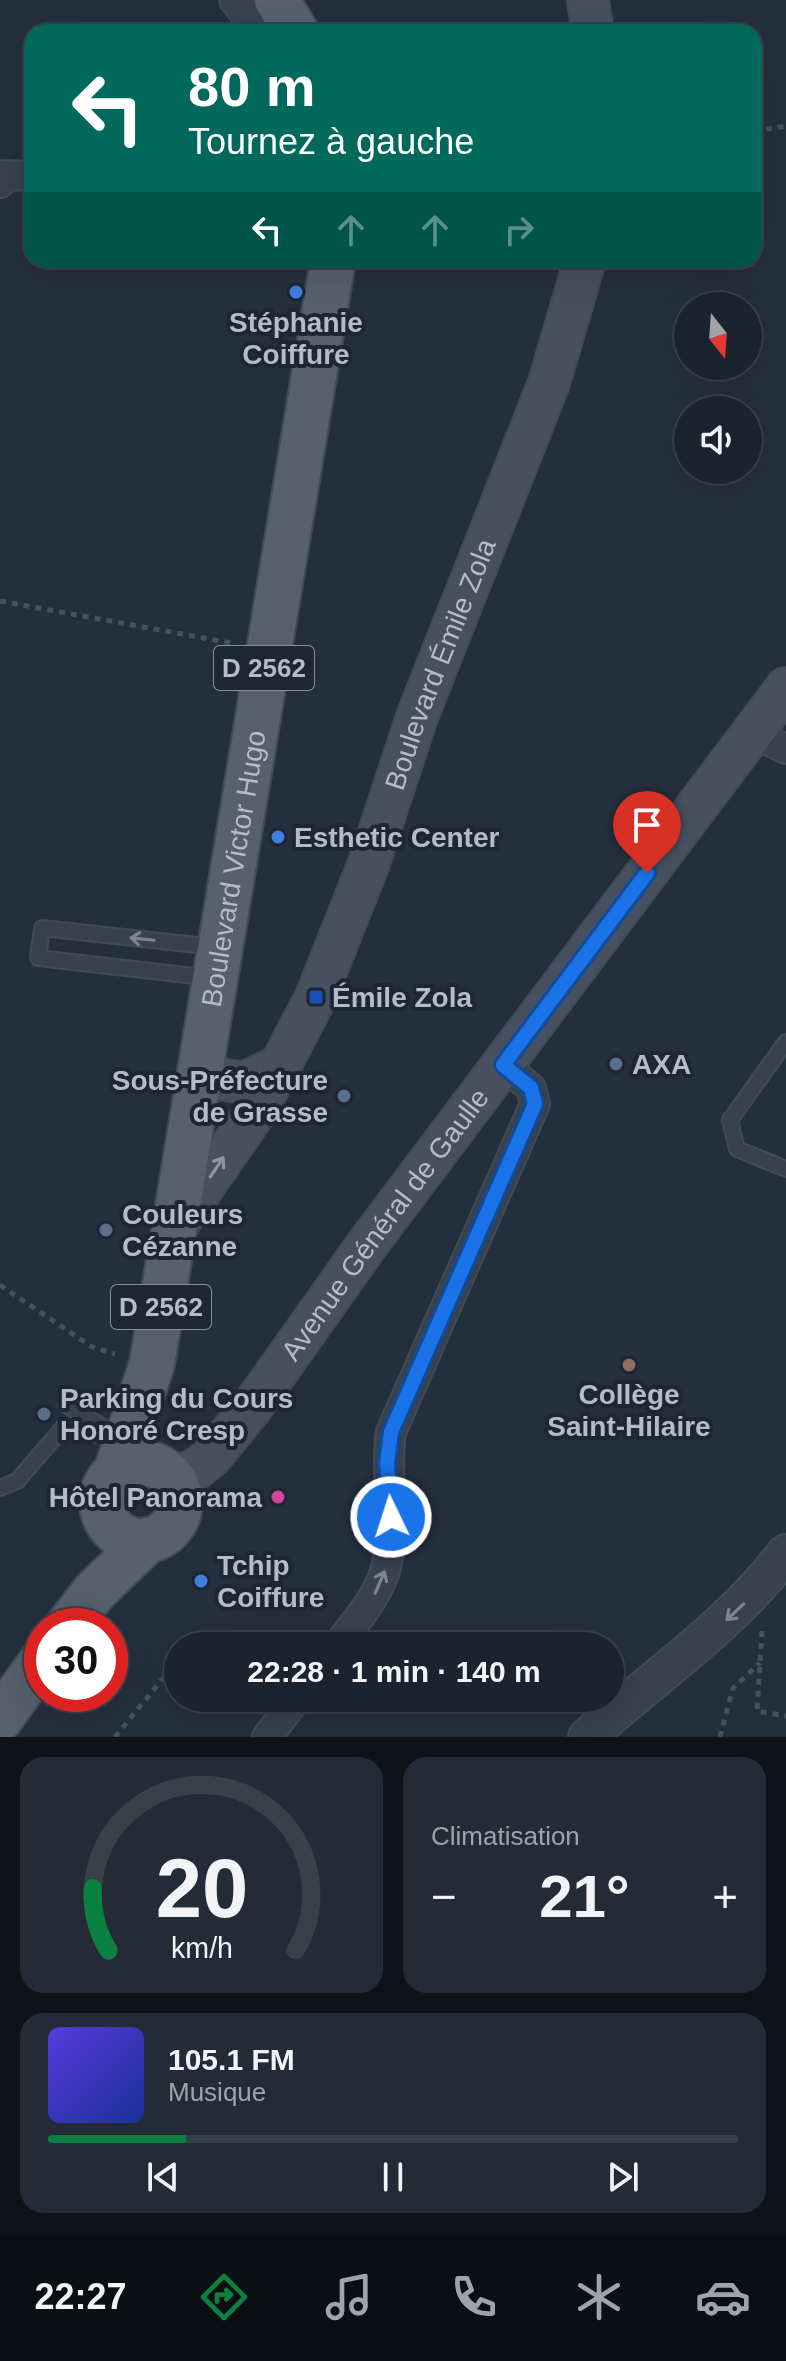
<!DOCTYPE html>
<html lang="fr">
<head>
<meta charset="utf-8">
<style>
  body { margin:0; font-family:Helvetica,sans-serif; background:#242b36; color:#f1f3f6; height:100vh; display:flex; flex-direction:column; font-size:30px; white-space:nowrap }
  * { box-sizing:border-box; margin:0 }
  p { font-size:26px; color:#a0a4aa }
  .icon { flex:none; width:44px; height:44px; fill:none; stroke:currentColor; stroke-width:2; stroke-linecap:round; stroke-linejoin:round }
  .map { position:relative; height:1737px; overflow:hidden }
  .drawer { display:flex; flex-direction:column; gap:20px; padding:20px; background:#0f1319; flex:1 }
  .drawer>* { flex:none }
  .hud { position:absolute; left:24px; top:24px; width:738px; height:244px; border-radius:24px; box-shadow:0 8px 32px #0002,0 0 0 2px #39404a; background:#00695c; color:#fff; overflow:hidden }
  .needle { width:52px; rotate:163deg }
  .buttons { position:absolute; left:674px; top:292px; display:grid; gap:16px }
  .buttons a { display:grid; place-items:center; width:88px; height:88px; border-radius:50%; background:#1b232e; box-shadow:0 8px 32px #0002,0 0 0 2px #39404a; font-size:40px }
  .speed { position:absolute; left:24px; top:1608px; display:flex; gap:16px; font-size:40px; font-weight:700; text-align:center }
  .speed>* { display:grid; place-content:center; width:104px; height:104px; border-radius:50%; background:#1b232e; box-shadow:0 8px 32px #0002,0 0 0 2px #39404a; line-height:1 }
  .speed .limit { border:12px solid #d22; background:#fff; color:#111 }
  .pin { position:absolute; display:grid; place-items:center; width:68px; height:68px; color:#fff; margin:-82px -34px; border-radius:50% 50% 50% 0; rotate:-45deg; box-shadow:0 0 8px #0007 }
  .pin .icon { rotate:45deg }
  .me { position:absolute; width:88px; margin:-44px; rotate:356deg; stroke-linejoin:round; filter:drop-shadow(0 0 6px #0008) }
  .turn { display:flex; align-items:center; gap:28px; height:168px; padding:0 32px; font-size:36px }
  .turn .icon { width:104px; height:104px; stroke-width:2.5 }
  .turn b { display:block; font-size:56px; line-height:68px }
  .lanes { display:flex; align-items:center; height:76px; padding:0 32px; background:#0003; justify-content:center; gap:40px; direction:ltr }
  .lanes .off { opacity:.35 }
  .big { font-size:60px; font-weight:700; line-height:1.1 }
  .drawer .tile { flex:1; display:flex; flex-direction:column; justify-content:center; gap:12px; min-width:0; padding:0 28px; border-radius:24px; background:#242b36 }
  .drawer .dial { align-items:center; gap:0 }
  .dial svg { height:208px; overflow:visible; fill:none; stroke:#39404a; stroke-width:7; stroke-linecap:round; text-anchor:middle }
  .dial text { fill:#f1f3f6; stroke:none }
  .song { display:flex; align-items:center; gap:24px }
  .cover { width:96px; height:96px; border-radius:12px; background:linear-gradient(135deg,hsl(250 70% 55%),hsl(230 70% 35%)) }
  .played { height:8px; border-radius:4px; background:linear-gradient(90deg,#0b8043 20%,#39404a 20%) }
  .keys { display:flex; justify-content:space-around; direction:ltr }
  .heat { display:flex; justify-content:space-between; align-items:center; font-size:44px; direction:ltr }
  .drawer .tiles { flex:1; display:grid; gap:20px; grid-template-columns:1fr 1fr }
  .tile:last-child { grid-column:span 2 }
  .trip { position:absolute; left:164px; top:1632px; width:460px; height:80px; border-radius:40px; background:#1b232e; box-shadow:0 8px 32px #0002,0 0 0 2px #39404a; font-weight:700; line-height:80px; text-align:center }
  .dock { display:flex; height:128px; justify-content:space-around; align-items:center; background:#0b0e12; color:#a0a4aa }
  .dock .icon { width:56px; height:56px }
  .dock .current { color:#0b8043 }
  .dock b { font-size:36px; color:#f1f3f6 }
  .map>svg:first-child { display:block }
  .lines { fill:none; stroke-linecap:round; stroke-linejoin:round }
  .service-casing { stroke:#414a57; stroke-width:18 }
  .minor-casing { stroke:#414a57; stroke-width:32 }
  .tertiary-casing { stroke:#414a57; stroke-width:40 }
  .secondary-casing { stroke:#414a57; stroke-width:44 }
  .primary-casing { stroke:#414a57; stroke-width:48 }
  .path { stroke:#3f5557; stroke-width:5; stroke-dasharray:6 6; stroke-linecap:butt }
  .service { stroke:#38414e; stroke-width:14 }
  .minor { stroke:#38414e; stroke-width:28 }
  .tertiary { stroke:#38414e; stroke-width:36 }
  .secondary { stroke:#465061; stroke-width:40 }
  .primary { stroke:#56606e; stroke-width:44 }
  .oneway { stroke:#7c8592 }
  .oneway2 { stroke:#8e96a5 }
  .route-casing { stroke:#114b97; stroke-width:20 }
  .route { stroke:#1a73e8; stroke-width:14 }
  .shop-dot { fill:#3f7fe0; stroke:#1d2633; stroke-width:3 }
  .transit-dot { fill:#1a4fb4; stroke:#1d2633; stroke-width:3 }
  .service-dot { fill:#5c6f8a; stroke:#1d2633; stroke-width:3 }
  .education-dot { fill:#8d6e63; stroke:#1d2633; stroke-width:3 }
  .hotel-dot { fill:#d1479c; stroke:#1d2633; stroke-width:3 }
  .labels { text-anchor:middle; stroke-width:8; stroke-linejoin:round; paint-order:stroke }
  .shield { fill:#1d2633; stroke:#878f9c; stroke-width:2 }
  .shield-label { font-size:26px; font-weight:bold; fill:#b4bcc9 }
  .poi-label { font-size:28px; font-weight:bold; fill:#b4bcc9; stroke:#1d2633; text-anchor:start }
  .street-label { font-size:28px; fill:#b4bcc9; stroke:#1d2633 }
</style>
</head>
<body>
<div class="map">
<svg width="786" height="1737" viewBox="0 0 786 1737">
  <rect width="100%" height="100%" fill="#242f3e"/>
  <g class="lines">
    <g class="service-casing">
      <g id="service">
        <polyline points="212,978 38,958 42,928 215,947"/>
        <polyline points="786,1042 730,1120 737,1149 786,1169"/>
        <polyline points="66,1405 115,1434"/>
        <polyline points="0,1488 17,1481 62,1429 122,1439"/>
      </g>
    </g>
    <g class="minor-casing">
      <g id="minor">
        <polyline points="234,0 259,32"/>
        <polyline points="0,183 4,175 32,176"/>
        <polyline points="755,734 786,749"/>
        <path d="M 337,1646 C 355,1623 374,1601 384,1574 C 399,1530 384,1478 391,1432 L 535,1104 L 531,1088 L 503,1065"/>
        <polyline points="267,1737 297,1698"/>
      </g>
    </g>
    <g class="tertiary-casing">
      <path id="tertiary" d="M 587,1737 C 655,1676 730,1626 786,1553"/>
    </g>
    <g class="secondary-casing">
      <g id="secondary">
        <polyline points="588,0 593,32"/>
        <polyline points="199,1076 244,1083 282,1065"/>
        <path id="s1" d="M 173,1231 L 258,1108 L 316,997 L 369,863 L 417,717 L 549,383 L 585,260"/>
        <path id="s2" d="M 171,1477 L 195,1470 L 211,1457 L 252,1407 L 369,1242 L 786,688"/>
      </g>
    </g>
    <g class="primary-casing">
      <g id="primary">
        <polyline points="277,0 296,32"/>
        <circle cx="141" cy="1502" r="39"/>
        <path id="s3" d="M 116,1472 L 152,1364 L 333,260"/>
        <polyline points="68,1626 95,1591 148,1540"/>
        <polyline points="0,1719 42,1661"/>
      </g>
    </g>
    <g class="path">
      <polyline points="754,131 786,126"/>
      <polyline points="0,601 231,643"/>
      <polyline points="0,1285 92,1347 115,1354"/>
      <polyline points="762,1631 757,1711 786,1716"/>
      <polyline points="227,1698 248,1710"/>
      <polyline points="115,1737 173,1666 178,1669"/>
      <polyline points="720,1737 733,1688 760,1663"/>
    </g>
    <use href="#service" class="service"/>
    <use href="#minor" class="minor"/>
    <use href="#tertiary" class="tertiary"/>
    <use href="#secondary" class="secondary"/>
    <use href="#primary" class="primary"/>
  </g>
  <defs><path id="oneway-shaft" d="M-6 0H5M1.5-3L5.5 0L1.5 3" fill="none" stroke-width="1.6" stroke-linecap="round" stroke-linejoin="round" transform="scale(2)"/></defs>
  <g class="oneway">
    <use href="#oneway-shaft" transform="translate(142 939) rotate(-174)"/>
    <use href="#oneway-shaft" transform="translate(380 1582) rotate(-67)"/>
    <use href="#oneway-shaft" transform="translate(735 1612) rotate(137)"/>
  </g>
  <use class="oneway2" href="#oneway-shaft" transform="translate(217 1167) rotate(-56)"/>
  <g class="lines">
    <g class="route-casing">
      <polyline id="route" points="391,1517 387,1463 391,1432 535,1104 531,1088 503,1065 647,873"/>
    </g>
    <use href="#route" class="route"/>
  </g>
  <g class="shop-dot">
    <circle cx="296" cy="292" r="8"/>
    <circle cx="278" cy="837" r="8"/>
    <circle cx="201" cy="1581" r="8"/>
  </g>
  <rect class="transit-dot" x="308" y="989" width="16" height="16" rx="4"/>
  <g class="service-dot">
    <circle cx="616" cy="1064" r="8"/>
    <circle cx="344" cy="1096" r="8"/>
    <circle cx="106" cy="1230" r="8"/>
    <circle cx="44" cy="1414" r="8"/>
  </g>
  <circle class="education-dot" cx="629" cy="1365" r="8"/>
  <circle class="hotel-dot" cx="278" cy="1497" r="8"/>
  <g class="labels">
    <g class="shield">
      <rect x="214" y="646" width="100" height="44" rx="6"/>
      <rect x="111" y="1285" width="100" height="44" rx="6"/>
    </g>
    <g class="shield-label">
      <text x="264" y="677">D 2562</text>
      <text x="161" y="1316">D 2562</text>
    </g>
    <g class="poi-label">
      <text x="296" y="332" text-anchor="middle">Stéphanie<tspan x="296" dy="32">Coiffure</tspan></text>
      <text x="294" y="847">Esthetic Center</text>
      <text x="332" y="1007">Émile Zola</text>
      <text x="632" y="1074">AXA</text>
      <text x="328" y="1090" text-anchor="end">Sous-Préfecture<tspan x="328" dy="32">de Grasse</tspan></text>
      <text x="122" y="1224">Couleurs<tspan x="122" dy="32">Cézanne</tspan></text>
      <text x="629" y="1404" text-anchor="middle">Collège<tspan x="629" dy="32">Saint-Hilaire</tspan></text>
      <text x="60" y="1408">Parking du Cours<tspan x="60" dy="32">Honoré Cresp</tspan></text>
      <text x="262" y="1507" text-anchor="end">Hôtel Panorama</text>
      <text x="217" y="1575">Tchip<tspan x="217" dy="32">Coiffure</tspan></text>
    </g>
    <g class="street-label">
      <text dy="10" stroke="none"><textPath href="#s1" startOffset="630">Boulevard Émile Zola</textPath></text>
      <text dy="10" stroke="none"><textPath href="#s3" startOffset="616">Boulevard Victor Hugo</textPath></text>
      <text dy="10" stroke="none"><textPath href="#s2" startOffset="336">Avenue Général de Gaulle</textPath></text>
    </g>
  </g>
</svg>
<div class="buttons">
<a><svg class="needle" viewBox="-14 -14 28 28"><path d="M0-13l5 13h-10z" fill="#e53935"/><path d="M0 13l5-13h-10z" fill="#a0a4aa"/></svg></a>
<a><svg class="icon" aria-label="sound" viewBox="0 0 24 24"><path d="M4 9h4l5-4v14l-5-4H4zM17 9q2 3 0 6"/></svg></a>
</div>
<div class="speed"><div class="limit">30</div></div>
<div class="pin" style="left:647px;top:873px;background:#d93025"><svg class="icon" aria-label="arrive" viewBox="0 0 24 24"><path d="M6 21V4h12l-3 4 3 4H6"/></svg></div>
<svg class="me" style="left:391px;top:1517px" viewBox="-20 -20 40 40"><circle r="17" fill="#1a73e8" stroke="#fff" stroke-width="3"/><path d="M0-11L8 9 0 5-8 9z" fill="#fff"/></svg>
<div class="trip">22:28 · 1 min · 140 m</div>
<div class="hud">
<div class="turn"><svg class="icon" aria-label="left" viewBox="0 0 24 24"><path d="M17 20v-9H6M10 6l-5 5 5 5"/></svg><div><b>80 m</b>Tournez à gauche</div></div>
<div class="lanes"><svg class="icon" aria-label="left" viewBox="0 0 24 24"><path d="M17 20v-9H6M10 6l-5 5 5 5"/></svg><svg class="icon off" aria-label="ahead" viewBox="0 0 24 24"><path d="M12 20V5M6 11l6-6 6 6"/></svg><svg class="icon off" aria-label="ahead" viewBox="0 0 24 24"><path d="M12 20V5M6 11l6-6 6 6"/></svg><svg class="icon off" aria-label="right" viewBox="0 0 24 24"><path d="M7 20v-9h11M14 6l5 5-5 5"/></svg></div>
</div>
</div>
<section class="drawer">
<div class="tiles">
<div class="tile dial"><svg viewBox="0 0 100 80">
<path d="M14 69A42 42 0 1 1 86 69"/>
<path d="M14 69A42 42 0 0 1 8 45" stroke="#0b8043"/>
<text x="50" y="56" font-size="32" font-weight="700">20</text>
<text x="50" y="72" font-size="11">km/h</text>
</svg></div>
<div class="tile"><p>Climatisation</p>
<div class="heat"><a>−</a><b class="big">21°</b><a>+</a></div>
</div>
<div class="tile">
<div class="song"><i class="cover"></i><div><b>105.1 FM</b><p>Musique</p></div></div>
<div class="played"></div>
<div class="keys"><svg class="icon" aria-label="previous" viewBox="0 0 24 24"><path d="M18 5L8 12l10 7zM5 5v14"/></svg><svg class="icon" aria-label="pause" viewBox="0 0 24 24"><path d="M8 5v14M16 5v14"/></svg><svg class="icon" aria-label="next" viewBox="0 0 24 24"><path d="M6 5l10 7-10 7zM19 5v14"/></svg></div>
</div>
</div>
</section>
<nav class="dock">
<b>22:27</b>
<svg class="icon current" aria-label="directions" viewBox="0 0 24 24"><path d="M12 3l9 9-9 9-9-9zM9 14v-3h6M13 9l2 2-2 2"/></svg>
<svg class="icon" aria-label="music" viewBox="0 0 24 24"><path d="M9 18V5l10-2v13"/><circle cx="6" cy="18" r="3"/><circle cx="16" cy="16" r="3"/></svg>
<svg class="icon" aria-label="phone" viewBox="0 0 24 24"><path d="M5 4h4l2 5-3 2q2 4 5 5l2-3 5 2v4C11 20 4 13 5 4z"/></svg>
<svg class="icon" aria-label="climate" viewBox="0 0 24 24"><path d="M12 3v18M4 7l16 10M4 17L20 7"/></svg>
<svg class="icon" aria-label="car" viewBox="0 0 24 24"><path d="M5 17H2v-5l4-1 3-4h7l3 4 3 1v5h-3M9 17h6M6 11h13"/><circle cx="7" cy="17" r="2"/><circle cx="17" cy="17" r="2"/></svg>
</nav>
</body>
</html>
